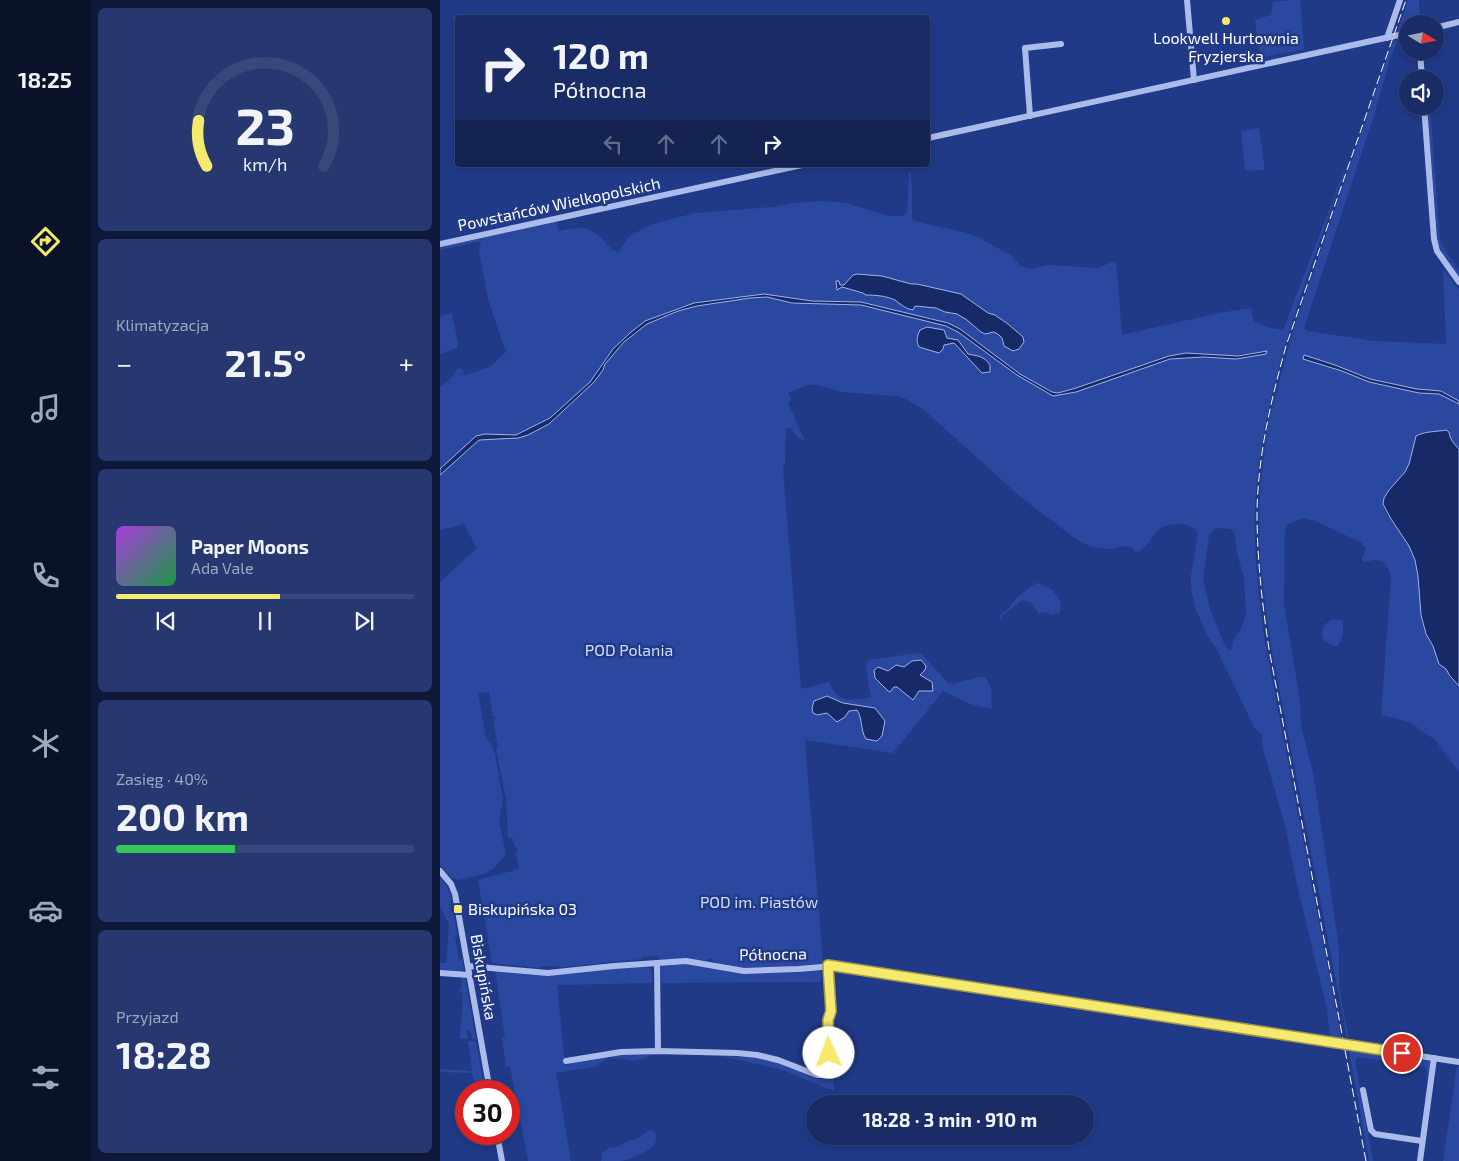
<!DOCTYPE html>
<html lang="pl">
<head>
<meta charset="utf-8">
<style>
  body { margin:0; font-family:"Exo 2",sans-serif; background:#26386f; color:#f1f3f6; height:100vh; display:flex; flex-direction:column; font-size:19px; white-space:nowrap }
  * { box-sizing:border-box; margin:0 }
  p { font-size:16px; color:#9fa7bf }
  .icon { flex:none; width:28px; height:28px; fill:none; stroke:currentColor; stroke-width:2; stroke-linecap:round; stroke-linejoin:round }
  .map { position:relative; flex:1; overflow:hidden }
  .panel { display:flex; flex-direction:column; gap:8px; padding:8px; background:#0e1838; width:350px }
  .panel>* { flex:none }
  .banner { position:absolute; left:15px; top:15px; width:475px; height:152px; border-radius:5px; box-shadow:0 2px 8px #0003,0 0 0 1px #37487a; background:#192c66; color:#f1f3f6; overflow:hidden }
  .needle { width:32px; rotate:100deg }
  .fabs { position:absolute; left:959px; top:15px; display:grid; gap:10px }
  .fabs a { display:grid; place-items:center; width:45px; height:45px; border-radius:50%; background:#192c66; box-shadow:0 2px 8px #0003,0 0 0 1px #37487a; font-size:25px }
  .speed { position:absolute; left:15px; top:1080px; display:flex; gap:10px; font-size:25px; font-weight:700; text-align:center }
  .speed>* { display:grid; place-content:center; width:65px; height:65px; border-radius:50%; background:#192c66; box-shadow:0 2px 8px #0003,0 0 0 1px #37487a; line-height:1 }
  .speed .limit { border:8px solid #d22; background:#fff; color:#111 }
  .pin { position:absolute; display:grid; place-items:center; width:42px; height:42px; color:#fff; margin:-21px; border:2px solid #fff; border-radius:50%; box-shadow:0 1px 5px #0007 }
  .me { position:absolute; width:55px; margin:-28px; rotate:358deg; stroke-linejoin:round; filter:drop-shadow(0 0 4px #0008) }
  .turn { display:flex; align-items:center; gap:18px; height:105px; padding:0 15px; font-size:22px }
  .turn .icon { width:65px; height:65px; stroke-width:2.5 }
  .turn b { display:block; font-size:35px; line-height:42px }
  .lanes { display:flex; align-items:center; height:48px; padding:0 15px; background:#0003; justify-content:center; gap:25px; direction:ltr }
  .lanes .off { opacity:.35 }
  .big { font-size:38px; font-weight:700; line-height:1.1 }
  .panel .tile { flex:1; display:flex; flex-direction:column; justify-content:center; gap:8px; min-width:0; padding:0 18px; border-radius:8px; background:#26386f }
  .panel .dial { align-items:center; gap:0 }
  .dial svg { height:130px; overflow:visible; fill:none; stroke:#37487a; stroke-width:7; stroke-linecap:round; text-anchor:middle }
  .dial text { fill:#f1f3f6; stroke:none }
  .song { display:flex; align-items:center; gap:15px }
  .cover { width:60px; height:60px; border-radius:8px; background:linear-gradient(135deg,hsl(280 70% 55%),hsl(140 70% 35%)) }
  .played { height:5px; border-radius:2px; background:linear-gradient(90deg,#f6ea6e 55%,#37487a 55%) }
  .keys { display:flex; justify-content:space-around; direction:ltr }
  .heat { display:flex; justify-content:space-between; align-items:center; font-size:28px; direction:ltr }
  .charge { height:8px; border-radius:4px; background:linear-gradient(90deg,#34c759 40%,#37487a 0) }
  .trip { position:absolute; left:366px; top:1095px; width:288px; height:50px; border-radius:25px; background:#192c66; box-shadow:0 2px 8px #0003,0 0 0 1px #37487a; font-weight:700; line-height:50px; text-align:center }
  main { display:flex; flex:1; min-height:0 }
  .dock { display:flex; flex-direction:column; width:90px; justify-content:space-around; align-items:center; background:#0a1229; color:#9fa7bf }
  .dock .icon { width:35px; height:35px }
  .dock .current { color:#f6ea6e }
  .dock b { font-size:22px; color:#f1f3f6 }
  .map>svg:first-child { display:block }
  .green { fill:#2b48a0; fill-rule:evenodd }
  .water { fill:#172967; stroke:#a0b4eb }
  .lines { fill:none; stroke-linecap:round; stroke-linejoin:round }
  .minor { stroke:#acbcea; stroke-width:6 }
  .rail { stroke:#fff; stroke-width:1; stroke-dasharray:9 4; stroke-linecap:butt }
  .route-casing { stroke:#a09848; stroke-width:12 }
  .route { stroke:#f6ea6e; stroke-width:9 }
  .poi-dot { fill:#f6ea6e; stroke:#213a88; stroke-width:2 }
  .labels { text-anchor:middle; stroke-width:5; stroke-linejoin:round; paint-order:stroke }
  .poi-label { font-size:16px; fill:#fff; stroke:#213a88 }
  .street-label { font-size:16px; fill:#fff; stroke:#213a88 }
  .park-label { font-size:16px; fill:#d1dbf7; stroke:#213a88 }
</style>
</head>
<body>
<main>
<nav class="dock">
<b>18:25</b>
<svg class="icon current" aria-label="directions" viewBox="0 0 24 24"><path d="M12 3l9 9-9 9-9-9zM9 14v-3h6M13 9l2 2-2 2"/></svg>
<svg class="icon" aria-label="music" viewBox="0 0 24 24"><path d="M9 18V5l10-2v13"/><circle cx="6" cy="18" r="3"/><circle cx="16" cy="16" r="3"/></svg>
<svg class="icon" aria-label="phone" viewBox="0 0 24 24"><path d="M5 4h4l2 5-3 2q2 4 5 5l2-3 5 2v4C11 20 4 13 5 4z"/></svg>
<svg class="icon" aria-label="climate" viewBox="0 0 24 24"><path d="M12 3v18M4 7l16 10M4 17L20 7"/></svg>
<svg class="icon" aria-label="car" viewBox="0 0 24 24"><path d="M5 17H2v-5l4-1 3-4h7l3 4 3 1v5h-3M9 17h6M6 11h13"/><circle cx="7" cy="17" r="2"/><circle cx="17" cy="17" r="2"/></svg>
<svg class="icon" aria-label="filters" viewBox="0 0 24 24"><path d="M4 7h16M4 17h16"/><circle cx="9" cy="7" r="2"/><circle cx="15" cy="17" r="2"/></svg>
</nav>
<section class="panel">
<div class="tile dial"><svg viewBox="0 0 100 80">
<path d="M14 69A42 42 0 1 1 86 69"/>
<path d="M14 69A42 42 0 0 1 9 41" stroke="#f6ea6e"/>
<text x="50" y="56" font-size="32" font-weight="700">23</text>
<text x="50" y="72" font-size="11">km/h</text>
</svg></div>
<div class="tile"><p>Klimatyzacja</p>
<div class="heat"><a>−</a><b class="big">21.5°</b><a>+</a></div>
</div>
<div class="tile">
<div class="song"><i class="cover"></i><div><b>Paper Moons</b><p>Ada Vale</p></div></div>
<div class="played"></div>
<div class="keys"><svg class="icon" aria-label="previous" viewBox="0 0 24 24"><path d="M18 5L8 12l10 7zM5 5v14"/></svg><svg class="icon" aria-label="pause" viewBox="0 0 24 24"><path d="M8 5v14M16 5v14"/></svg><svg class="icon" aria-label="next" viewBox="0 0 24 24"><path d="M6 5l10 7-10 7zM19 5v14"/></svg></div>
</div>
<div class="tile"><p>Zasięg · 40%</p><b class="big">200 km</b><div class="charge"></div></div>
<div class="tile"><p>Przyjazd</p><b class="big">18:28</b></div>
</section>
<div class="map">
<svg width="1019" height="1161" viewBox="0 0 1019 1161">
  <rect width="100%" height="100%" fill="#213a88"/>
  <g class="green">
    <polygon points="852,0 860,0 864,49 820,58 815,20 831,15 833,2"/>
    <polygon points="968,0 979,0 980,24 968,24 967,30 957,32"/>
    <path d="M 959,39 L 951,56 L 934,115 L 864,328 L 867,331 L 934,341 L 1006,344 L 1003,269 L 1019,290 L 1019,401 L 1001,391 L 977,389 L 930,379 L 895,365 L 864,355 L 929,382 L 979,393 L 999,394 L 1019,404 L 1019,449 L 1015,445 L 1006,430 L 982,433 L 974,440 C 973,450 972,460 967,469 C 961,480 941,491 943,504 C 946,520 962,532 970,546 C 974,554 976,563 977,572 C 982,592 977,614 985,633 C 987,638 991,642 993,646 C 997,654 998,665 1006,669 L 1010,677 L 1019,686 L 1019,772 L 995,740 L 970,722 L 941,715 L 951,578 L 948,568 L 942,561 L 934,560 L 923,562 L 922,559 L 926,548 L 922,543 L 873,520 L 864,518 L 847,524 L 845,530 L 844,603 L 860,701 L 861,726 L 873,772 L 891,892 L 899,949 L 899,987 L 909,1041 L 908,1043 L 831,646 L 820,564 L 819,512 L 821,477 L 828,424 L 852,334 L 953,41 Z"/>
    <polygon points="987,106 990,106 1000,242 1019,271 1019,277 998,245"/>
    <polygon points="819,128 825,170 805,171 801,131"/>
    <path d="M 916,140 C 876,255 827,369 816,491 C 812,541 818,592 825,642 L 902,1042 L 890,1038 L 887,1009 L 856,880 L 846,829 L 823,749 L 821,733 L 817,731 L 814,727 L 777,650 L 768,637 L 756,610 L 751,589 L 751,576 L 758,533 C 753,526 749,525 741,524 C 709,524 718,540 697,553 L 691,547 L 683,546 L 670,549 L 651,547 L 636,539 L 583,499 L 483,409 L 466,399 L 456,396 L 401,392 L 377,385 L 367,385 L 348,393 L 351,400 L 348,403 L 364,439 L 362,440 L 357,437 L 351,428 L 346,429 L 345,463 L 343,468 L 361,689 L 389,682 C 397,704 411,701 431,697 L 426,669 L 428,660 L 479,653 L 482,654 L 508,683 L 512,684 L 539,677 L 545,677 L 551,688 L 552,709 L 530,704 L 503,691 L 453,753 L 365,740 L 383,964 L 356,968 L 305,969 L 273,962 L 272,959 L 268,959 L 267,961 L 245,959 L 220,960 L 218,956 L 202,957 L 202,959 L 124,967 L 101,966 L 99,968 L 52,963 L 38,880 L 79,869 L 76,853 L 78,851 L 77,847 L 75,847 L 72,837 L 68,838 L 66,799 L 56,749 L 58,748 L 53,719 L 55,718 L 55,716 L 53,716 L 49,692 L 38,693 L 46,738 L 54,750 L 63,799 L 59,822 L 66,854 L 54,868 L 44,874 L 18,880 L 12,878 L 0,865 L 0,582 L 37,548 L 24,524 L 0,530 L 0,475 L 39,440 L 78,438 L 103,428 L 109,424 L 154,382 L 172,354 L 191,336 L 197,333 L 207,324 L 238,311 L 257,306 L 310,298 L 327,297 L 352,303 L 421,305 L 509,327 L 518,332 L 577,375 L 613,396 L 636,392 L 730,359 L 764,357 L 796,359 L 827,351 L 798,356 L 746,353 L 729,356 L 668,378 L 618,393 L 612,392 L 580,374 L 520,329 L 508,323 L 421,302 L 372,301 L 324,294 L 267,301 L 241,307 L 205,321 L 190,333 L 166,357 L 150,382 L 110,418 L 76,435 L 45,434 L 0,469 L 0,387 L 13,376 L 18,368 L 23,369 L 24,376 L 51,366 L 67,351 L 64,347 L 48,299 L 39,250 L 41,241 L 0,250 L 0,247 L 116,222 L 119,231 C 141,226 150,226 166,243 C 170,247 172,251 178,252 L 189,237 L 197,232 L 213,224 L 255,213 L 333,207 L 353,203 L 383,201 L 405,203 L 449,216 L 464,216 L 467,213 L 469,173 L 470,172 L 472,187 L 472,218 L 473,221 L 523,232 L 538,237 L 572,256 L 580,266 L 589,269 L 609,265 L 659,268 L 671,262 L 676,261 L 682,335 L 779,313 L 811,308 L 814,321 L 830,328 L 843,330 ZM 775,528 L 790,529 L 794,532 L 798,557 L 804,577 L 806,615 L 801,629 L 793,641 L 792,649 L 789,651 L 785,646 L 770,609 L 763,578 L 769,536 Z"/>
    <polygon points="12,313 18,343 17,348 0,354 0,316"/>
    <path d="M 596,583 C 610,586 626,598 619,613 L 612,615 L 606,612 L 599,614 L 592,603 L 582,600 L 561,617 L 561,620 L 559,616 L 569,608 L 576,598 Z"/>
    <path d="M 893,619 L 902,621 C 905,628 902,639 898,646 L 894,646 L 884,641 C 880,631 882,624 893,619 Z"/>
    <path d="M 0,878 L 7,886 L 12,899 C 7,910 15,915 16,925 L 15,926 L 18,935 L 15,936 L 19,959 L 22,960 L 24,969 L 22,972 L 0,970 L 0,963 L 6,963 L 9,925 L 0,906 Z"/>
    <polygon points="248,964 305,973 356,973 378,970 381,972 381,982 221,983 220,967 222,965"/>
    <polygon points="206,966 212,970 212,983 117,985 125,1065 172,1055 217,1054 195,1061 170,1057 154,1067 116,1073 131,1161 88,1161 70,1067 66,1067 62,1038 65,1038 55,970 103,975"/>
    <polygon points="22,977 25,978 36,1039 32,1039 30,1030 27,1031 28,1039 20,1039 23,993 19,992 21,989"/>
    <polygon points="28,1041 36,1041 45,1091 36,1091 32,1073 0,1072 0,1069 32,1071"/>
    <polygon points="914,1050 989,1061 991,1063 989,1077 987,1077 987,1071 985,1067 918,1057 915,1060 933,1161 929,1161 909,1051 913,1051"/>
    <polygon points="281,1056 317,1058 339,1063 375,1078 381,1079 393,1076 394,1091 343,1070"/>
    <polygon points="1017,1066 1019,1066 1019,1161 1003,1161"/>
    <path d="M 210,1130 C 215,1132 216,1134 216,1139 C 216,1150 191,1159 181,1161 C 175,1161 168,1161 161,1161 L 162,1153 L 168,1148 L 177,1147 L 188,1141 L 199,1138 Z"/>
  </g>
  <g class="water">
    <path d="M 417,274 L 442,276 L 471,284 L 477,284 L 521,294 L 548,313 L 555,315 L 568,324 L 583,337 L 584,342 L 579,349 L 573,351 L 564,346 L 562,338 L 559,335 L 554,332 L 545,334 L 541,332 L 527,320 L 517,314 L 505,312 L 496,308 L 475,306 L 473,310 C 466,309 460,304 455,300 C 447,296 435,295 426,295 L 423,293 L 402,287 L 397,290 L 396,281 L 399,281 L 400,285 L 404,285 L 413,275 Z"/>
    <polygon points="324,294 372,301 421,302 508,323 520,329 580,374 612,392 618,393 636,388 729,356 746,353 798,356 827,351 826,354 796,359 764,357 730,359 636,392 613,396 577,375 518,332 506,326 421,305 352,303 327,297 310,298 257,306 238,311 207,324 184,342 165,364 163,370 154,382 109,424 88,435 78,438 39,440 0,475 0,469 36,436 45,434 76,435 110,418 150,382 173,349 190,333 205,321 254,303"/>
    <path d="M 487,327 L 504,330 L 507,338 L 518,340 L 528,354 C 538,356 544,356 550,365 L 550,372 L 542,373 L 514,343 L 504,345 L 503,349 L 499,353 L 479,347 C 476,341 477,336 480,330 Z"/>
    <polygon points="864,355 895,365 930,379 977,389 1001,391 1019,401 1019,404 999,394 979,393 929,382 902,371 863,359"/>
    <path d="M 1006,430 L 1009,432 C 1010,439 1014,444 1019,449 L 1019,686 L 1010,676 L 1006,669 L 999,664 L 993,646 L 986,634 L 981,615 L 978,576 L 975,560 L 969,546 L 951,519 L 943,504 L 944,498 L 949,490 L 965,472 L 969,464 L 976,436 C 985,431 996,432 1006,430 Z"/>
    <polygon points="481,660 486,666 485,670 480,675 492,682 493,691 479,691 473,700 457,687 454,687 450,692 448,691 435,678 434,670 438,667 448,671 456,665 464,667 472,661"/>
    <path d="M 387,696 L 403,703 L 435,708 L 445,721 L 442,736 L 437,741 L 426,739 C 420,730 423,719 417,710 L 409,711 L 405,717 L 397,722 L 387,713 L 377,715 L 373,713 L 372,708 L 374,701 Z"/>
  </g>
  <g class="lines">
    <g class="minor">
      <polyline points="747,0 754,80"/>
      <polyline points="995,28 1019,22"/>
      <polyline points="947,38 960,0"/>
      <polyline points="980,51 982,79"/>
      <polyline points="984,106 994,239 997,251 1019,282"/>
      <polyline points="590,116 585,48 621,44"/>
      <polyline points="488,138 968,33"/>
      <polyline points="0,244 362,165"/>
      <polyline points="0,871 11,884 15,894 50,1091"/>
      <polyline points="217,963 218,1051"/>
      <polyline points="28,966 108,973 174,966 246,961 304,971 359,969 393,966 1019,1062"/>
      <polyline points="0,973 29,975"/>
      <polyline points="126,1061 181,1052 218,1051 297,1053 317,1055 338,1060 377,1075 384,1075 389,1069 388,1020 391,1011 387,965"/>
      <polyline points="923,1090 931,1130 935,1134 982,1141"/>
      <polyline points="57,1134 62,1161"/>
      <polyline points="980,1161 994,1058"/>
    </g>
    <path class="rail" d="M 926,1161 L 829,649 C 822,603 817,558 817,512 C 818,455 831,400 846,346 L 966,0"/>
  </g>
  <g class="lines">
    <g class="route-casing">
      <polyline id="route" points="389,1053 388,1020 391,1011 388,965 962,1053"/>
    </g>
    <use href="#route" class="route"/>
  </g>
  <g class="poi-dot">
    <circle cx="786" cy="21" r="5"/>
    <rect x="13" y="904" width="10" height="10" rx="2.5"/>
  </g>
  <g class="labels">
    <g class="poi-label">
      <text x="786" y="44">Lookwell Hurtownia<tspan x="786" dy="18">Fryzjerska</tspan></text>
      <text x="28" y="915" text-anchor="start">Biskupińska 03</text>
    </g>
    <g class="street-label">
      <text transform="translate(119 204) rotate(-12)" y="6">Powstańców Wielkopolskich</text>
      <text transform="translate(333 954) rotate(-1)" y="6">Północna</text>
      <text transform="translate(44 977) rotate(80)" y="6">Biskupińska</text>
    </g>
    <g class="park-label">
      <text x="189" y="656">POD Polania</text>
      <text x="319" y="908">POD im. Piastów</text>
    </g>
  </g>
</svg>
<div class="fabs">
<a><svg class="needle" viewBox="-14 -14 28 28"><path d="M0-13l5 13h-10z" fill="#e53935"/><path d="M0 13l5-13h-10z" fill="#9fa7bf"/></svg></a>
<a><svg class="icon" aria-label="sound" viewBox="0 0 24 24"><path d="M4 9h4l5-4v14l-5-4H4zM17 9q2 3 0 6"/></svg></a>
</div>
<div class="speed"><div class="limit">30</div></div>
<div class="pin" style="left:962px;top:1053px;background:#d93025"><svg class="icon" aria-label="arrive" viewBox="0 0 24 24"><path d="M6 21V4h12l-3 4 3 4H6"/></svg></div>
<svg class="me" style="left:389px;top:1053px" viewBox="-20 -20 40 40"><circle r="19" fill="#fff"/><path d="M0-13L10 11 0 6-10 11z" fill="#f6ea6e"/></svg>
<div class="trip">18:28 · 3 min · 910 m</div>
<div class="banner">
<div class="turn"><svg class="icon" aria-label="right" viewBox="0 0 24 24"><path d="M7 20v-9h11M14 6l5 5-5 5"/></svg><div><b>120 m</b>Północna</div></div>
<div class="lanes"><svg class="icon off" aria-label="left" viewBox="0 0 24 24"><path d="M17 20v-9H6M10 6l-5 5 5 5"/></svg><svg class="icon off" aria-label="ahead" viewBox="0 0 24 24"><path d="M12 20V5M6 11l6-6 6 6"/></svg><svg class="icon off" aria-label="ahead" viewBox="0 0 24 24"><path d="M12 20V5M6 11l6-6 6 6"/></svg><svg class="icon" aria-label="right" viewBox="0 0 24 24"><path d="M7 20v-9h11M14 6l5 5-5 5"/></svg></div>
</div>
</div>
</main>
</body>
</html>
